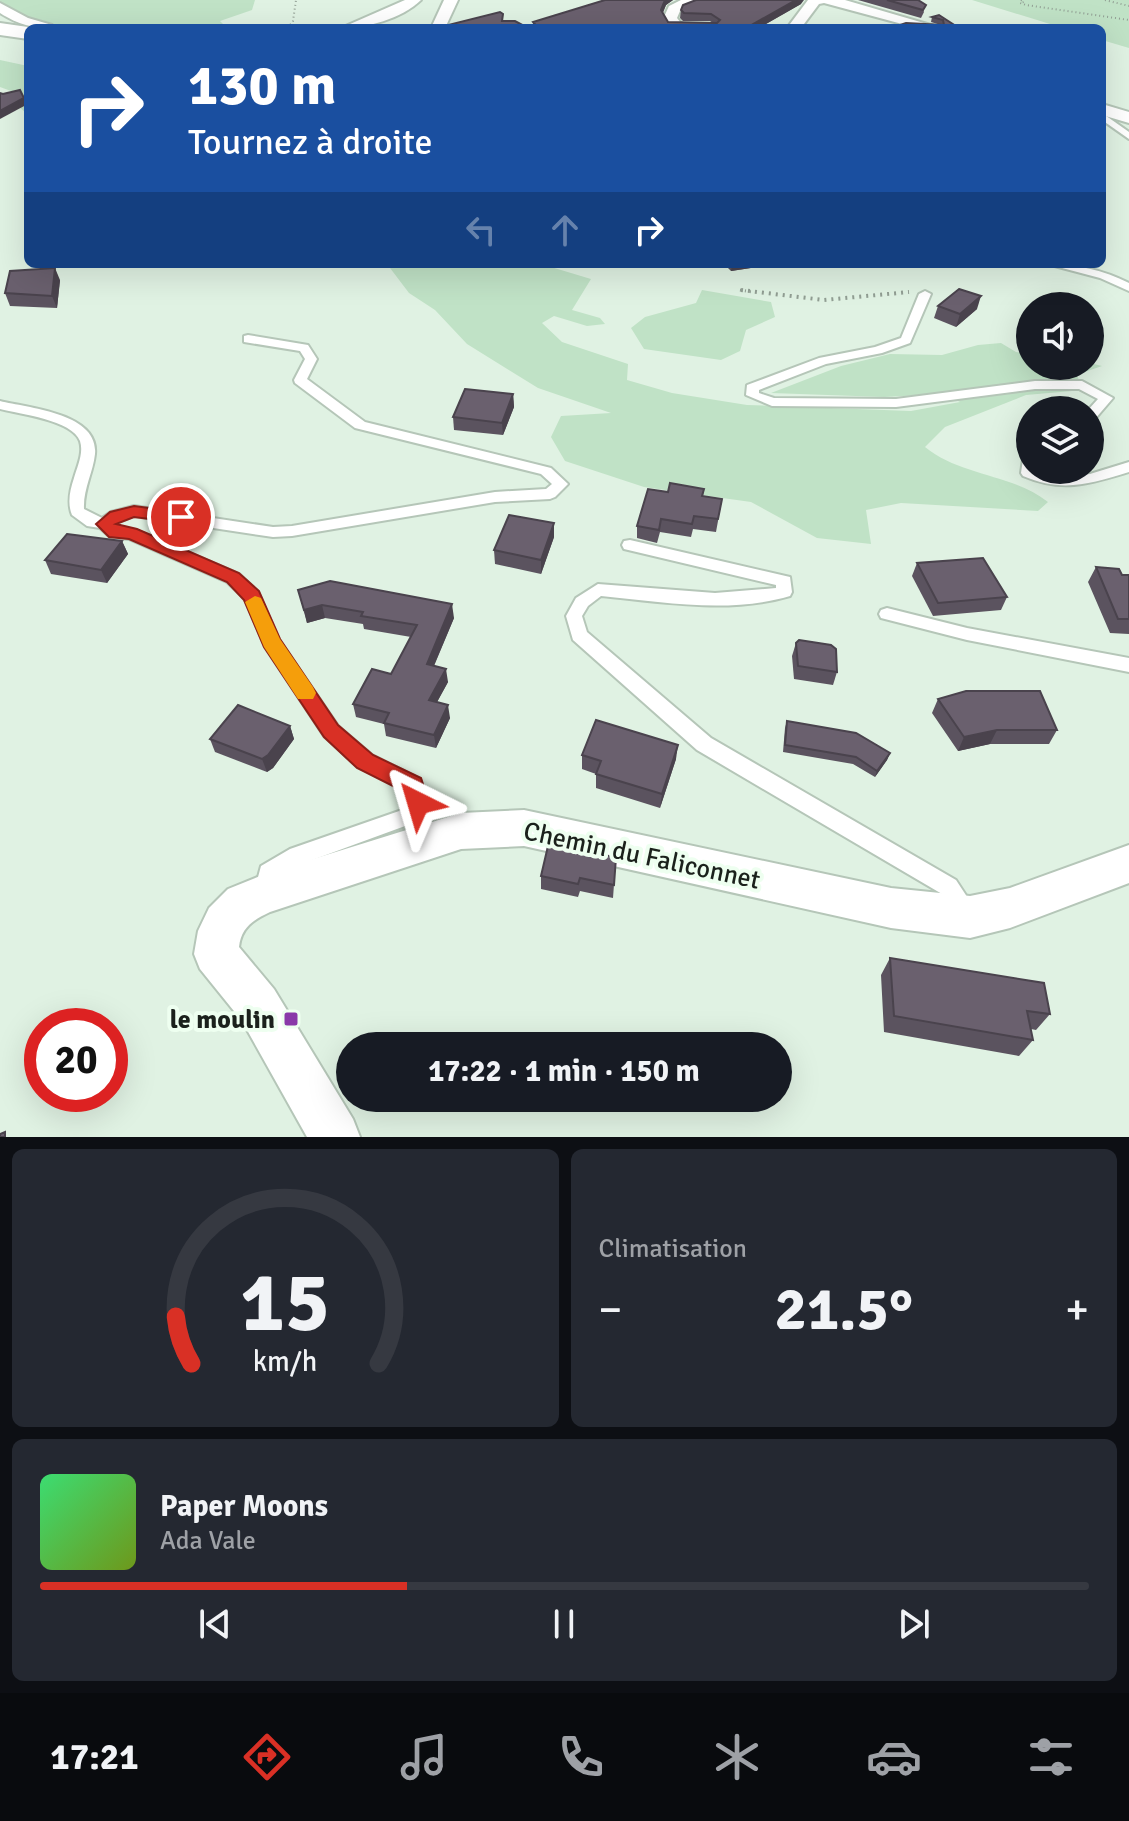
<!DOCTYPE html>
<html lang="fr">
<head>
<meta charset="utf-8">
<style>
  body { margin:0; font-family:Signika,sans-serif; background:#242831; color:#f1f3f6; height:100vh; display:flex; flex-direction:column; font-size:30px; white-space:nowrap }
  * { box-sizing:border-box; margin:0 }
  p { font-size:26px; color:#9ea1a6 }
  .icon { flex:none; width:44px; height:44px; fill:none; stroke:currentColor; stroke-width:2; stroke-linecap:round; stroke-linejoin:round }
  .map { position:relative; height:1137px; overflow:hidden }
  .sheet { display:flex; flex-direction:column; gap:12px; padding:12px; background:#0d0f14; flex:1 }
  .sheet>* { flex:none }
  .hud { position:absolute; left:24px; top:24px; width:1082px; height:244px; border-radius:12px; box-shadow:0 8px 32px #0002; background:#1a4fa0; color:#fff; overflow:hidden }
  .fabs { position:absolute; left:1016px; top:292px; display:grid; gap:16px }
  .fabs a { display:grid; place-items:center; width:88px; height:88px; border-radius:50%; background:#171b24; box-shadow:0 8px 32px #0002; font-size:40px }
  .speed { position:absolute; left:24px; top:1008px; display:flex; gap:16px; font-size:40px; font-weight:700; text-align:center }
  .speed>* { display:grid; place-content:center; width:104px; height:104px; border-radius:50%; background:#171b24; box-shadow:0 8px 32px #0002; line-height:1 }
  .speed .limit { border:12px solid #d22; background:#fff; color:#111 }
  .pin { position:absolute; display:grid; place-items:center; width:68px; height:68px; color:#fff; margin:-34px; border:4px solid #fff; border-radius:50%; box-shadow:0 2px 8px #0007 }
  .me { position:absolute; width:88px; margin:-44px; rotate:320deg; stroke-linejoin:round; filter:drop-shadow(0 0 6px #0008) }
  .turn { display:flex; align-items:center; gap:28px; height:168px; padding:0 32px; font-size:36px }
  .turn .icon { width:104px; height:104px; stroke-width:2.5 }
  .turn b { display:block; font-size:56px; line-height:68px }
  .lanes { display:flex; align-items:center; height:76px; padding:0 32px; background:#0003; justify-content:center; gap:40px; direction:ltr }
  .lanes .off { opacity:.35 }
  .big { font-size:60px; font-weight:700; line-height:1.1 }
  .sheet .widget { flex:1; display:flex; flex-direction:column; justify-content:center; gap:12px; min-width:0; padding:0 28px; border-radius:12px; background:#242831 }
  .sheet .dial { align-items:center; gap:0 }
  .dial svg { height:208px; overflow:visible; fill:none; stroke:#363941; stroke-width:7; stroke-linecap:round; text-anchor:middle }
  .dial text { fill:#f1f3f6; stroke:none }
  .song { display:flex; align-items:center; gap:24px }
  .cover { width:96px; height:96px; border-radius:12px; background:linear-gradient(135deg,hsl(140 70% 55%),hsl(80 70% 35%)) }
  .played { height:8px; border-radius:4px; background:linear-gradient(90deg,#d93025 35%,#363941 35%) }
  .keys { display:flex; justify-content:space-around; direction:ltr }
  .heat { display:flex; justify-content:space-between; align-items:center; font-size:44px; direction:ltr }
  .sheet .tiles { flex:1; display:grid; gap:12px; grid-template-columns:1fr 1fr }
  .widget:last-child { grid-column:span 2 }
  .trip { position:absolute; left:336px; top:1032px; width:456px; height:80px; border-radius:40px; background:#171b24; box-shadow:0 8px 32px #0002; font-weight:700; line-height:80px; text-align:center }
  .tabs { display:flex; height:128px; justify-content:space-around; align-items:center; background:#090b0e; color:#9ea1a6 }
  .tabs .icon { width:56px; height:56px }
  .tabs .selected { color:#d93025 }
  .tabs b { font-size:36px; color:#f1f3f6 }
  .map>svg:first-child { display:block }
  .green { fill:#c0e2c6 }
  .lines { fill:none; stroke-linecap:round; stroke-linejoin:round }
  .lane-casing { stroke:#b5c6b8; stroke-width:4 }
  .street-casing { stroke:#b5c6b8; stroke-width:4 }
  .secondary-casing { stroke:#b5c6b8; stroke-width:4 }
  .path-far2 { stroke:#919e93; stroke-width:2; stroke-dasharray:1 3; stroke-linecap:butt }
  .path-far1 { stroke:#919e93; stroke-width:3; stroke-dasharray:1 4; stroke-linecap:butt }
  .path { stroke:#919e93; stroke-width:4; stroke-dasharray:2 5; stroke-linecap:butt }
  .lane { fill:#fff; fill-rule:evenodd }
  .street { fill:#fff; fill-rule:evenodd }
  .secondary { fill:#fff; fill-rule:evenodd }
  .wall { fill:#5b535f }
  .shaded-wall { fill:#4a434d }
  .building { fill:#6a606e; stroke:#4a434d; stroke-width:2 }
  .route { fill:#d93025; stroke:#8d1f18; stroke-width:2 }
  .slow { fill:#f59e0b }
  .poi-dot { fill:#8a39a9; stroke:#eefff0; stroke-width:3 }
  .labels { text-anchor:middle; stroke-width:8; stroke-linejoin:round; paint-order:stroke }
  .near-street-label { font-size:26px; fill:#1b211c; stroke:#eefff0 }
  .near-poi-label { font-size:26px; font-weight:bold; fill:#1b211c; stroke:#eefff0; text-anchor:end }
</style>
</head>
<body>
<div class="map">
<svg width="1129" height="1137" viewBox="0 0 1129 1137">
  <rect width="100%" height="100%" fill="#e0f2e3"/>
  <g class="green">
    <polygon points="0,0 255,0 252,10 220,21 227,28 50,28 28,21 0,4"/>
    <polygon points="972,0 1129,0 1129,48 1102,40 1102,28 1063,28"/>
    <polygon points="0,60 28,66 28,115 15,103 22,95 0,87"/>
    <path d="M 387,264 L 541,264 L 591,279 L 572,310 L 600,318 L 605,324 L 587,326 L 554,316 L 542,323 L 562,342 L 628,364 L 627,380 L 672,393 L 747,405 L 911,411 L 960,402 L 943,394 L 884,397 L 771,393 L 841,366 L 890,354 L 942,355 L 978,345 L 1001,343 L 1016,352 L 1030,354 L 1030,366 L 1090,366 L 1090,363 L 1102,366 L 1076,375 L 1080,381 L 1072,391 L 1026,395 L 945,427 L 925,447 C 960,476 1013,474 1048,502 L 1038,511 L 901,503 L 866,510 L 871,544 L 817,538 L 751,502 L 644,487 L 565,461 L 551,437 L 561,416 L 611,413 L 538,388 L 467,344 L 435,310 L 409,293 Z"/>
    <polygon points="702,290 771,302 775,317 746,330 740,351 721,360 644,349 631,328 645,317 696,303"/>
  </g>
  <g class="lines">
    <g class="lane-casing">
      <g id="lane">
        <polygon points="1102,113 1129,132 1129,139 1102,120"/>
        <path d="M 1047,264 C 1077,264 1103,270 1129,283 L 1129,291 L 1100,278 Z"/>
        <polygon points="925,291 931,294 910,343 882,353 826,364 759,390 759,393 774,398 896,399 1035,381 1082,381 1113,398 1095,419 1090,420 1088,410 1098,399 1079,389 1035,389 896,407 772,406 746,395 747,385 819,358 875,347 901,338 919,294"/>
        <path d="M 248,335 L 308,345 L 317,359 L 307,379 L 365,422 L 551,468 L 568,484 L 555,497 L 550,499 L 495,502 L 292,536 L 273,537 L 134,516 L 114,524 L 119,528 L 136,530 L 239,574 L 258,592 L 279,640 L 338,726 L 372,755 L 420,779 L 428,803 L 416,822 L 304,863 L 278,878 L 272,899 L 265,902 L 258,899 L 254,892 L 261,866 L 290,849 L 402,810 L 408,802 L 405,790 L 358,767 L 324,736 L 265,647 L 245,599 L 227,582 L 129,539 L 110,537 L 100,528 L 87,526 L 72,515 C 67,503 70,490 74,478 C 77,467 84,453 80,441 C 72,420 20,414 0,409 L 0,401 C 28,408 99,413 95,454 C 93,473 83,489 84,509 L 102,518 L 111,512 L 134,506 L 273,527 L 292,526 L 495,492 L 546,489 L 552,484 L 541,474 L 355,428 L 295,383 L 294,380 L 305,359 L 300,351 L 244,342 L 244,336 Z"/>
        <path d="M 1030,455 L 1030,470 L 1066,477 L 1090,474 L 1129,462 L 1129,472 C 1089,484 1063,493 1023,476 L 1021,473 L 1023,459 Z"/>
        <path d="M 630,540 L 790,577 L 792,592 L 790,596 C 729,614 662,602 601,596 L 588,606 L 582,616 L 587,632 L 711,738 L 956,880 L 977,912 L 974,919 L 966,922 L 958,919 L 942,894 L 697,750 L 573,640 L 566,616 L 576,598 L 598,584 L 715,593 L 776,588 L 776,585 L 624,549 L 622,545 L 624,541 Z"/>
        <polygon points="887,608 967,628 1129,658 1129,672 967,640 881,618 879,614 881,610"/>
      </g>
    </g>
    <g class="street-casing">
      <g id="street">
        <path d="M 405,0 L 421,0 C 401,19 367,28 341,28 Z"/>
        <polygon points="444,0 458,0 445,28 431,28"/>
        <polygon points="681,0 699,0 680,11 677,18 685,28 670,28 663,19 669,6"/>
        <polygon points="808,0 845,0 941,28 917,28 824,3 819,4 801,28 787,28"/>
        <path d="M 0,3 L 28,18 L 52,25 L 54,28 C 32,28 19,25 0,13 Z"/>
        <polygon points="1102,104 1129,112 1129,123 1102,115"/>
        <path d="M 524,810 L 891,888 L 970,896 L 1010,888 L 1129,845 L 1129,883 L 1010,928 L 970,938 L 891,928 L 524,846 L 461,849 L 270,912 C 253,920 241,928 239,947 L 274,989 L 353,1119 L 360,1137 L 307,1137 L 242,1021 L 200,969 L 194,954 L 198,931 L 209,908 L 228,889 L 265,874 L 461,813 Z"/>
      </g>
    </g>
    <g class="secondary-casing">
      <polygon id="secondary" points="0,23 28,27 33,28 28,28 28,39 0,35"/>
    </g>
    <g class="path-far2">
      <polyline points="1021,0 1024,2 1020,3 1026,5 1129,20"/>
      <polyline points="1105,0 1129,6"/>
      <polyline points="288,28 293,21 296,0"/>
    </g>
    <polyline class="path-far1" points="740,290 752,292"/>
    <polyline class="path" points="741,290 824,300 909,292"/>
    <use href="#lane" class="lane"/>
    <use href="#street" class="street"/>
    <use href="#secondary" class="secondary"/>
  </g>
  <g class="wall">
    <polygon points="605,0 673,0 666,5 663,13 668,22 713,23 710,21 683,21 680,18 681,10 801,4 759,28 533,28 533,22"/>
    <polygon points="858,0 918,0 924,12 921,18"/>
    <polygon points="939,15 959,28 990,28 891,28 941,25 931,22 932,17"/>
    <polygon points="724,264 778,264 731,271"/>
    <polygon points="60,280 57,308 10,306 5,293"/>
    <polygon points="938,306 977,309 956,327 934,318"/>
    <polygon points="513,394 514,407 503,435 454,430 453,417"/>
    <polygon points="704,489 703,496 722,499 716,532 693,529 691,537 660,532 657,543 637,538 637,526 668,492"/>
    <polygon points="554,523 554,537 541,574 495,564 494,550"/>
    <polygon points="122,541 128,554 107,583 51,574 45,560"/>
    <polygon points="917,563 1007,597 1001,610 933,616 912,576"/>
    <polygon points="1096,567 1122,575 1129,575 1129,634 1110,633 1088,582"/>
    <polygon points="298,590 454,618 434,666 448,682 437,702 450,718 436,748 386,736 384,724 356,717 353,704 391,674 411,637 364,629 363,624 325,618 307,623"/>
    <polygon points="796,643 837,672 833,685 794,679 792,656"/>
    <polygon points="938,699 1057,730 1049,744 990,744 958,751 932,713"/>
    <polygon points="787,721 890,753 887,760 875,777 853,764 783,752 785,728"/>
    <polygon points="290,726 294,739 273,768 267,772 215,752 210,739"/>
    <polygon points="582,755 676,759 660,808 596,788 596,774 582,769"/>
    <polygon points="616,857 613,898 580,891 578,897 541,889 541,876"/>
    <polygon points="890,958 1050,1014 1036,1030 1031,1029 1033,1040 1019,1056 884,1032 881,975"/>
  </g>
  <g class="shaded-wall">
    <polygon points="665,0 673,0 666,5 660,18 661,10"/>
    <polygon points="796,0 804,0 801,4 759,28 746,28"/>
    <polygon points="24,98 26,105 0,119 0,111"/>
    <polygon points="732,264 778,264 731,271"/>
    <polygon points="55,268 60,280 57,308 52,296"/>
    <polygon points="981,296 977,309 956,327 960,314"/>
    <polygon points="513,394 514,407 503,435 502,423"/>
    <polygon points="554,523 554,537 541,574 541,560"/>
    <polygon points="122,541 128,554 107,583 101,570"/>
    <polygon points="452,604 454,618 429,677 427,664"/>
    <polygon points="322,605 325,618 307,623 304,610"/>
    <polygon points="446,669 448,682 431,713 429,700"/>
    <polygon points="448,705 450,718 436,748 434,735"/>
    <polygon points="290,726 294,739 273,768 267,772 262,759"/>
    <polygon points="997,730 990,744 958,751 964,737"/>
    <polygon points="678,745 676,759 660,808 662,794"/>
    <polygon points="890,753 887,760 875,777 877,771"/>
  </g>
  <g class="building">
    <polygon points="605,0 665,0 661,10 668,22 717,23 720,20 711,14 684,13 681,10 683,5 696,0 796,0 746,28 538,28 533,22"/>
    <polygon points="887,0 918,0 926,5 923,10"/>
    <polygon points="500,12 503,14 502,21 515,21 528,28 443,28 444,26"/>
    <polygon points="939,15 959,28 984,25 990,28 891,28 906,23 944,25 943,20 932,17"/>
    <polygon points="20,90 24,98 0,111 0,93 3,94"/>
    <polygon points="55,268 52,296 5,293 10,271"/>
    <polygon points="959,289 981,296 960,314 938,306"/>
    <polygon points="465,389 513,394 502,423 453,417"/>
    <polygon points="670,483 704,489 702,496 722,499 718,519 694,516 692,524 661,519 659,530 637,526 648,489 668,492"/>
    <polygon points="509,515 554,523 541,560 494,550"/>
    <polygon points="67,534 122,541 101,570 45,560"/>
    <polygon points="983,558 1007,597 938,603 917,563"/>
    <polygon points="1096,567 1119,569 1122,575 1129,575 1129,619 1118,619"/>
    <polygon points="330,581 452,604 427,664 446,669 429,700 448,705 434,735 384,723 389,713 353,704 372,669 391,674 417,625 361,616 363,612 322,605 304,610 298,590"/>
    <polygon points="799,640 831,645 836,649 837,672 798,666 796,643"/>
    <polygon points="966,691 1040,691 1057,730 997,730 964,737 938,699"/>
    <polygon points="238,705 290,726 268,755 262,759 210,739"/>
    <polygon points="596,720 678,745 662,794 596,774 601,761 582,755"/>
    <polygon points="787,721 856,733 890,753 877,771 856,757 785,745"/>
    <polygon points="548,846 616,857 614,885 580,878 578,884 541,876"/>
    <polygon points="890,958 1044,983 1050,1014 1027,1011 1033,1040 894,1016"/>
    <polygon points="5,1132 5,1137 0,1137 0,1134"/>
  </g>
  <polygon class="route" points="134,506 187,513 189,517 181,523 134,517 116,524 137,529 239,573 259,591 280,639 338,725 373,755 421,778 429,803 426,810 418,813 410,810 403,791 357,768 324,737 264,647 244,600 227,582 129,539 109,537 96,524 110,512"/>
  <polygon class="slow" points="255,596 261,598 280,639 313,687 316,693 313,699 298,699 264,647 245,602"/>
  <rect class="poi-dot" x="283" y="1011" width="16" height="16" rx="4"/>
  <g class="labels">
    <g class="near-street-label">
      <text transform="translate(642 855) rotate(12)" y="9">Chemin du Faliconnet</text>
    </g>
    <g class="near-poi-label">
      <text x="275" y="1028">le moulin</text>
    </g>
  </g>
</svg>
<div class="fabs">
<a><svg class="icon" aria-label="sound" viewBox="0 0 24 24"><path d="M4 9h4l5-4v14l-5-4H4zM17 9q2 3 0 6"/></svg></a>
<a><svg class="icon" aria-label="layers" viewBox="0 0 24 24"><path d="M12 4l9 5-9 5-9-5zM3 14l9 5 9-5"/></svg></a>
</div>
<div class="speed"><div class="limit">20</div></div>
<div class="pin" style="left:181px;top:517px;background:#d93025"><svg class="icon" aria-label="arrive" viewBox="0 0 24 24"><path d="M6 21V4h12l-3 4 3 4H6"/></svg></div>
<svg class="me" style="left:418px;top:803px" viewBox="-20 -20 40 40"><path d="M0-17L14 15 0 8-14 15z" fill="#d93025" stroke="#fff" stroke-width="4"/></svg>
<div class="trip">17:22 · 1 min · 150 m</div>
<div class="hud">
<div class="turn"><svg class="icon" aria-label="right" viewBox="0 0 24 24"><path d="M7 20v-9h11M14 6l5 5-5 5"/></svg><div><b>130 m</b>Tournez à droite</div></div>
<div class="lanes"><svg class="icon off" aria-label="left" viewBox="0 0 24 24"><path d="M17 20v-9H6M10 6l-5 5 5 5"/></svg><svg class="icon off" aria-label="ahead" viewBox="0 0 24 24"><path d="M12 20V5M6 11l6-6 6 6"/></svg><svg class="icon" aria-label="right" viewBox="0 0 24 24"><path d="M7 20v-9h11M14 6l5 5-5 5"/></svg></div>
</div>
</div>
<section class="sheet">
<div class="tiles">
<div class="widget dial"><svg viewBox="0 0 100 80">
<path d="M14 69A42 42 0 1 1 86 69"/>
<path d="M14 69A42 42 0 0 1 8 51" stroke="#d93025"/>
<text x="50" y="56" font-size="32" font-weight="700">15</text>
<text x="50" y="72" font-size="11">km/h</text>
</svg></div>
<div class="widget"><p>Climatisation</p>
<div class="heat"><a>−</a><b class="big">21.5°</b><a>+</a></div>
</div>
<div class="widget">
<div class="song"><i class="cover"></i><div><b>Paper Moons</b><p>Ada Vale</p></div></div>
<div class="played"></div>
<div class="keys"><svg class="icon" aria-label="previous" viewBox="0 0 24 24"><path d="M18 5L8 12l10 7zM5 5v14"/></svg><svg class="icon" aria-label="pause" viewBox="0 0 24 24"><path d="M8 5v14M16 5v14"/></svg><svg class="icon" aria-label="next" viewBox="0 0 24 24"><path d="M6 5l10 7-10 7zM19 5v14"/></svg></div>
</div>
</div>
</section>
<nav class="tabs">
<b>17:21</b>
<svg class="icon selected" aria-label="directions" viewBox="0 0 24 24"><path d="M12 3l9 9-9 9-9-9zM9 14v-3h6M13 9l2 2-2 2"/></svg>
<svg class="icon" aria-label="music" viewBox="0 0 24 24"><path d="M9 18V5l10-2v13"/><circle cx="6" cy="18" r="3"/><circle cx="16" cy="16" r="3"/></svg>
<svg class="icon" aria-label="phone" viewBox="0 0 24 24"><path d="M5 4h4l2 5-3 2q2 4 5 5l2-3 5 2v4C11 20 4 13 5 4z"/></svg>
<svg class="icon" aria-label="climate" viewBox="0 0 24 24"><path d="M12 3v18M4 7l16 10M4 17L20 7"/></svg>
<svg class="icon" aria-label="car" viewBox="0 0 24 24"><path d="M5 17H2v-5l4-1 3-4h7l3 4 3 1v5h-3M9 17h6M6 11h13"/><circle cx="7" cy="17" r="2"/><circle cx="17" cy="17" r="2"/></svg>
<svg class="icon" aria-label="filters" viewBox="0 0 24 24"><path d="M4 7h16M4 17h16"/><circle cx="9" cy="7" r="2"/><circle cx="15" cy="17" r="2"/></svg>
</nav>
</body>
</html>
